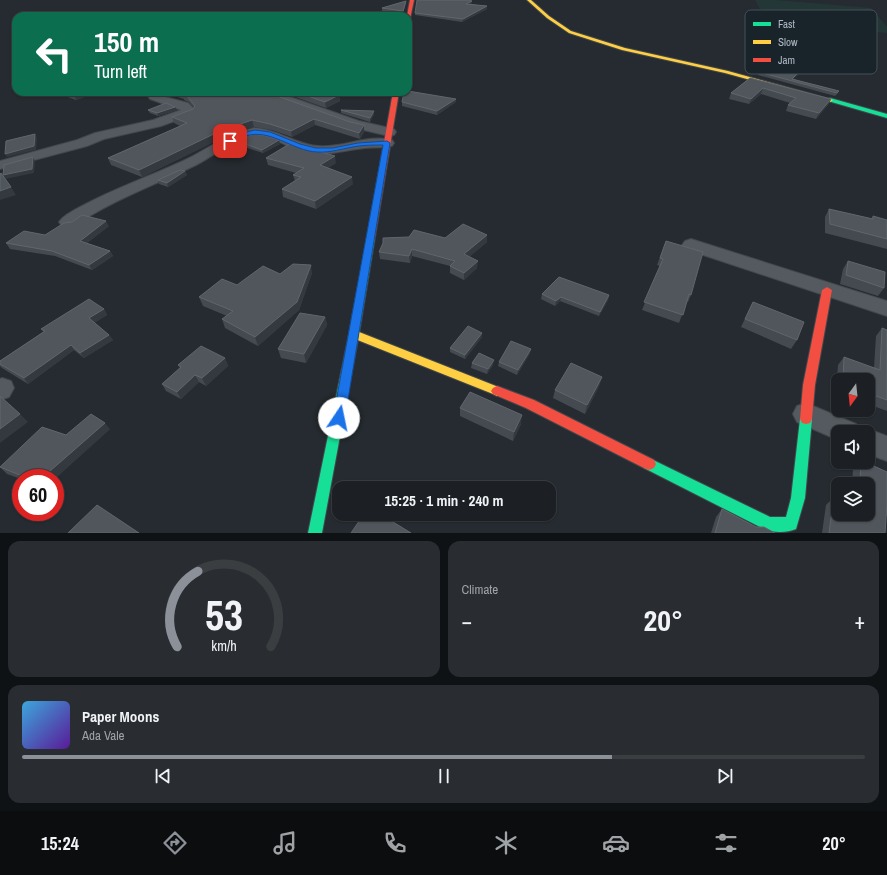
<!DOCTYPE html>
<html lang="en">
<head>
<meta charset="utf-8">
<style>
  body { margin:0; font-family:"Archivo Narrow",sans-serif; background:#292d31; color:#f1f3f6; height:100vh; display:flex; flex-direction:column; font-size:15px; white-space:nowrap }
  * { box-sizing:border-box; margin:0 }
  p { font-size:13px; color:#a0a3a6 }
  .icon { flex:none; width:22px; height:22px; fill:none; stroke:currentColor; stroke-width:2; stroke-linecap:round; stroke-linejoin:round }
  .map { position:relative; height:533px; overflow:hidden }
  .details { display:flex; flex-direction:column; gap:8px; padding:8px; background:#0f1214; flex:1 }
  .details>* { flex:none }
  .top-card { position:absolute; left:12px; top:12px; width:400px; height:84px; border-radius:12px; box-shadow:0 1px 3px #0004,0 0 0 1px #3a3e41; background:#0b6e4f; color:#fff; overflow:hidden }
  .needle { width:26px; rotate:195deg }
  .fabs { position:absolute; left:831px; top:373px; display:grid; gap:8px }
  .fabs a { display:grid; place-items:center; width:44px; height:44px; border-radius:8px; background:#1c2024; box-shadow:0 1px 3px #0004,0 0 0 1px #3a3e41; font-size:20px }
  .speed { position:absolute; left:12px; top:469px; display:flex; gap:8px; font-size:20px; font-weight:700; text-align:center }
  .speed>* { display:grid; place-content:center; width:52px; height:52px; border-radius:50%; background:#1c2024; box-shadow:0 1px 3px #0004,0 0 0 1px #3a3e41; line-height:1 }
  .speed .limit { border:6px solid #d22; background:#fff; color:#111 }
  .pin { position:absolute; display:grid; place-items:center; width:34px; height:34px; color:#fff; margin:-17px; border-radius:8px; box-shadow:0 2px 6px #0006 }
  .me { position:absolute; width:44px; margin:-22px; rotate:11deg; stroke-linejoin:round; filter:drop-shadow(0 0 3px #0008) }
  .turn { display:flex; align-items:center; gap:14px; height:84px; padding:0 16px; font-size:18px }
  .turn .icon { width:52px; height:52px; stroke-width:2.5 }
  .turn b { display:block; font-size:28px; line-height:34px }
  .big { font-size:30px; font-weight:700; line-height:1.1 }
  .details .card { flex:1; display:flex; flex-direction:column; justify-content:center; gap:6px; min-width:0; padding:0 14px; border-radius:12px; background:#292d31 }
  .details .dial { align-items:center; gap:0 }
  .dial svg { height:104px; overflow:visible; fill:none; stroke:#3a3e41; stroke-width:7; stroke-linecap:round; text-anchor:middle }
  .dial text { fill:#f1f3f6; stroke:none }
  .song { display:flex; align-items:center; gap:12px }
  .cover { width:48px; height:48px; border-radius:6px; background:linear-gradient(135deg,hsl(200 70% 55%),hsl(270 70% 35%)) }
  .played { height:4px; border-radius:2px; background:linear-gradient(90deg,#8c9099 70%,#3a3e41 70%) }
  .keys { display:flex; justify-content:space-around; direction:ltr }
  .heat { display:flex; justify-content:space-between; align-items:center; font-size:22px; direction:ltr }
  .details .tiles { flex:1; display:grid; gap:8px; grid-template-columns:1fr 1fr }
  .card:last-child { grid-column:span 2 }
  .trip { position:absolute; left:332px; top:481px; width:224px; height:40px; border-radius:12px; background:#1c2024; box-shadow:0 1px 3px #0004,0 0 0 1px #3a3e41; font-weight:700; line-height:40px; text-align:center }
  .tab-bar { display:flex; height:64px; justify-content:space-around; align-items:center; background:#0b0d0e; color:#a0a3a6 }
  .tab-bar .icon { width:28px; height:28px }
  .tab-bar .current { color:#8c9099 }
  .tab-bar b { font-size:18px; color:#f1f3f6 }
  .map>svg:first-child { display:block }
  .green { fill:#233736 }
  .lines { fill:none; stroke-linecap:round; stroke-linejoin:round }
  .street-casing { stroke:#42474b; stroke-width:2 }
  .fast-casing { stroke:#42474b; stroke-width:2 }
  .slow-casing { stroke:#42474b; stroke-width:2 }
  .jam-casing { stroke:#42474b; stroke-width:2 }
  .street { fill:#545a5f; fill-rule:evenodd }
  .fast { fill:#16e098; fill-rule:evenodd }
  .slow { fill:#ffcf43; fill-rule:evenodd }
  .jam { fill:#f24e42; fill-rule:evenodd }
  .wall { fill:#454a50 }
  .shaded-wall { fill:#33393e }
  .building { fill:#50565c; stroke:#5f666c }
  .route { fill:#1a73e8; stroke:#114b97 }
  .key { fill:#19232a; stroke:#455058; stroke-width:1 }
  .key-label { font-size:11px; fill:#adb9c3 }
</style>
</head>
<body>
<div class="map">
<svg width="887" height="533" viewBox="0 0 887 533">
  <rect width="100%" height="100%" fill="#252b30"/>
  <polygon class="green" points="755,0 775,0 871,8 887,27 887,33 827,27 821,15 760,9"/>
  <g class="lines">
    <g class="street-casing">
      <g id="street">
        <polygon points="145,92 159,92 158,95 188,103 196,111 194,114 161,126 104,139 87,146 0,169 0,161 77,140 95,133 153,120 181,110 150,99"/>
        <polygon points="259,92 276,92 359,121 394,129 396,132 394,135 389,136 351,127 261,94"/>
        <path d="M 254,128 C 278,129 297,145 319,146 C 343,148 367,134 392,140 L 394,143 L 392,146 C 383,148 374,147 365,148 C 344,150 326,157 305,152 C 288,148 273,136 256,136 C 238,136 212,157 196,165 C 155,185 112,200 74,226 L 68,227 L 62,226 L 59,222 C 64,215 74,210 82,206 C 115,188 151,176 185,160 C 208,149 228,133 254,128 Z"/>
        <polygon points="691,239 887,301 887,316 685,249 682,245 685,241"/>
        <polygon points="2,378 11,381 14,388 9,397 0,400 0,379"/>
        <polygon points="806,403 856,424 860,432 868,429 887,436 887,461 868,454 868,432 838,432 838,440 797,422 793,414 797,406"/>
      </g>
    </g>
    <g class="fast-casing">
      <g id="fast">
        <polygon points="830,98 887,114 887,118 828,101 828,99"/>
        <polygon points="371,234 375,237 359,334 322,533 308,533 349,334 367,237"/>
        <path d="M 806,414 L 810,415 L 812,419 L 805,498 L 796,529 C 787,533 773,533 764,529 L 644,468 L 642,464 L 644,460 L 649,458 L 770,517 L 786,517 L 791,498 L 800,419 L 802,415 Z"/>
      </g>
    </g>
    <g class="slow-casing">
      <g id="slow">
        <polygon points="527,0 531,0 549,16 571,31 625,48 728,71 833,100 830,102 725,73 622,50 569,33 547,18"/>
        <polygon points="354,330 501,388 503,391 501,394 497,396 493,394 350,337 349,334 350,331"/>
      </g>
    </g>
    <g class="jam-casing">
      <g id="jam">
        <polygon points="410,0 414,0 410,19 408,20 408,16 407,16"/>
        <polygon points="393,92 399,92 375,237 371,240 367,237"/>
        <polygon points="827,287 832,290 815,385 812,419 810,423 806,424 802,423 800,419 803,385 822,290"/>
        <polygon points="497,386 534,400 654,460 656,464 654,468 649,470 644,468 526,408 493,394 491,391 493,388"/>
      </g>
    </g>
    <use href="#street" class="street"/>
    <use href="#fast" class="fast"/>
    <use href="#slow" class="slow"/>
    <use href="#jam" class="jam"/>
  </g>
  <g class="wall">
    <polygon points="406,1 406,3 403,14 382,11 382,8"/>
    <polygon points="472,1 472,3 470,4 487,6 487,9 462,22 415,15 415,13"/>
    <polygon points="801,70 800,73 793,79 839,91 837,94 835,96 758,75 759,72"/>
    <polygon points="750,78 831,99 828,105 816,119 786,111 788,105 790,103 761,94 749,104 729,99 731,93"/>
    <polygon points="54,92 99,92 76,100"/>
    <polygon points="160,92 266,92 364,132 360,139 315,125 292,137 272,130 254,127 220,139 142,177 111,165 108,158 180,126 174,123 172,117 193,109 194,108 189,102 184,100 184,99"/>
    <polygon points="281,92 349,92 339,96 340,101 326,108"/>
    <polygon points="402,102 456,102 437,115 402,106"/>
    <polygon points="148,110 177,110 158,116 150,113"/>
    <polygon points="341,110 374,114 370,122 341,113"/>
    <polygon points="234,140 280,144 263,153 235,144"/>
    <polygon points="266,158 336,163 328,168 353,184 316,209 283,197 282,189 295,181 293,175 296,173 268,165"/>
    <polygon points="185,171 187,175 168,187 159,184 158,180"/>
    <polygon points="829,209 871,219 873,216 887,220 887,249 825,233 825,217"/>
    <polygon points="109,226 87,243 110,251 113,256 92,270 55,256 10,249 6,243 45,235"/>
    <polygon points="487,235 487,242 469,257 477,268 464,280 450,273 450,266 412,256 410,263 380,259 379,252 383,243"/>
    <polygon points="666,241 691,295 688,302 687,302 679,323 642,310 660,266 657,265"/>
    <polygon points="848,261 884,288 878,296 840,284 843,269"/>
    <polygon points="312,273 299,310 258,346 225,328 222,319 227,316 203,306 199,297 237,285 280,274"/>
    <polygon points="542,294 609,295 608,300 599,316 560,301 555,306 541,299"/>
    <polygon points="753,302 797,340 791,349 741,327"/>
    <polygon points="104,309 107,315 94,323 109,335 113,340 84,358 74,350 28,384 2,368 0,366 0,361 44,332 41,329"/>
    <polygon points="325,317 327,325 306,363 281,358 278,349"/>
    <polygon points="882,328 887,330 887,411 868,404 868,380 838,380 838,391 836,391 838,365 844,357 874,368 876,336"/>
    <polygon points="482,333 482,337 465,359 450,352 450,348"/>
    <polygon points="530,353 517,375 498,366 499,362"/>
    <polygon points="225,358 228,366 206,386 199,382 181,399 166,391 162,384 180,368 178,365"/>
    <polygon points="472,363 493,365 487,374 471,368"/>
    <polygon points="602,377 599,386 585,414 553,398 555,390"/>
    <polygon points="460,408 521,424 513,441 460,416"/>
    <polygon points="110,429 55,478 21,478 21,479 7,474 0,467"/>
    <polygon points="859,462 865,462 887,472 887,516 886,516 885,533 822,533 826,505 834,497 868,514 868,484 852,484 853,469"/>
    <polygon points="722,509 756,527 775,533 711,533 716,517"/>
  </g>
  <g class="shaded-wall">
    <polygon points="472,1 472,3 466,6 466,4"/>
    <polygon points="487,6 487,9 462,22 463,19"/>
    <polygon points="801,70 800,73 791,81 792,79"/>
    <polygon points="763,88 761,94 749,104 751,99"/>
    <polygon points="80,92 99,92 76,100 74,94"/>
    <polygon points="336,92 349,92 339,96 340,101 326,108 325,102 332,93"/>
    <polygon points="456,99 456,102 437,115 437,111"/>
    <polygon points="831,99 828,105 816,119 819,113"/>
    <polygon points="175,107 177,110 158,116 157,113"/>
    <polygon points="374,111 374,114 370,122 370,118"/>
    <polygon points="314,119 315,125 292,137 291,131"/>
    <polygon points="252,120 254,127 220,139 142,177 139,170 218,132"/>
    <polygon points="364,125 364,132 360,139 359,133"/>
    <polygon points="35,134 37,138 36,150 7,157 5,154"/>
    <polygon points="279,140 280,144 263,153 262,150"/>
    <polygon points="335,156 336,163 321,173 320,165"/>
    <polygon points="33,157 35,161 34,173 5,179 3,175"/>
    <polygon points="185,171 187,175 168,187 167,183"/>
    <polygon points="352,177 353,184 316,209 315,201"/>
    <polygon points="11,187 16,195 0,200 0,191"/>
    <polygon points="106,221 109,226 83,246 80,241"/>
    <polygon points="487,235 487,242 464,261 464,254"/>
    <polygon points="412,249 412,256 410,263 409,256"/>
    <polygon points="110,251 113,256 92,270 89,265"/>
    <polygon points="478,261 477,268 464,280 464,273"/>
    <polygon points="311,265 312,273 299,310 258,346 255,337"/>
    <polygon points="609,295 608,300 599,316 600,312"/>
    <polygon points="561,297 560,301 555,306 556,301"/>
    <polygon points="104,309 107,315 92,324 89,318"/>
    <polygon points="325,317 327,325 306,363 304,354"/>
    <polygon points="482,333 482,337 465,359 465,355"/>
    <polygon points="109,335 113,340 84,358 80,353"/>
    <polygon points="71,345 74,350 28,384 24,378"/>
    <polygon points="531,349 530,353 517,375 518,370"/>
    <polygon points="225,358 228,366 206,386 202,378"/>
    <polygon points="494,360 493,365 487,374 488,369"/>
    <polygon points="195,375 199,382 181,399 177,392"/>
    <polygon points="602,377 599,386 585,414 587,405"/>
    <polygon points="20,414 28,422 0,443 0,429"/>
    <polygon points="522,415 521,424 513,441 514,432"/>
    <polygon points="105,423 110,429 55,479 55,478 42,478"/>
  </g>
  <g class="building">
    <polygon points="417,0 468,0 472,1 466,4 487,6 463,19 415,13"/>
    <polygon points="406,1 403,11 382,8"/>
    <polygon points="770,63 801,70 792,79 839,91 837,93 759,72"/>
    <polygon points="750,78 831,99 819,113 788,105 796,98 763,88 751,99 731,93"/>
    <polygon points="408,91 456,99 437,111 402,102 404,92 408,92"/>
    <polygon points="68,92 80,92 74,94"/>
    <polygon points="178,92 266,92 350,122 364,125 359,133 314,119 291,131 270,124 252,120 218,132 139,170 108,158 187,123 172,117 193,109 195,106 187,96 182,95 185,94"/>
    <polygon points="296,92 336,92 332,93 339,95 325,102"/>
    <polygon points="166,103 175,107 157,113 148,110"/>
    <polygon points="341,110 374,111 370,118"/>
    <polygon points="35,134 34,146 5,154 6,141"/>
    <polygon points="255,134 267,136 279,140 262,150 234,140"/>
    <polygon points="291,143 335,156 320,165 352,177 315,201 282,189 301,177 293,175 304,168 266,158"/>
    <polygon points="33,157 32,169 3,175 4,165"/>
    <polygon points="180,170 185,171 167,183 158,180"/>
    <polygon points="1,173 11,187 0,191 0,174"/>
    <polygon points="829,209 873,219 873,216 887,220 887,239 830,224"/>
    <polygon points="82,215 106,221 80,241 110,251 89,265 52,251 6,243 24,231 45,235 64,223 72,222"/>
    <polygon points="463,224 487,235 464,254 478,261 464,273 450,266 455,261 412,249 409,256 379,252 383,243 383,238 409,237 414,230 445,238"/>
    <polygon points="666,241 703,252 691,295 689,294 683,315 644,302 663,259 660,258"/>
    <polygon points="848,261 885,272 884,288 846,275"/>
    <polygon points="293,264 311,265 297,302 255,337 222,319 233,311 199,297 222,279 237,285 263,266 280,274"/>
    <polygon points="559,277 609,295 600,312 561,297 556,301 542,294"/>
    <polygon points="89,299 104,309 89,318 109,335 80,353 71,345 24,378 0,364 0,361 45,331 41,329"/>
    <polygon points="753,302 804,322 797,340 745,319"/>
    <polygon points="300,313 325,317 304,354 278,349"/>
    <polygon points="468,326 482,333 465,355 450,348"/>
    <polygon points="882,328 887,330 887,400 868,393 868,380 843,380 844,357 880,370"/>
    <polygon points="511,341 531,349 518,370 499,362"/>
    <polygon points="201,346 225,358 202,378 195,375 177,392 162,384 181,367 178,365"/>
    <polygon points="479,353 494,360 488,369 472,363"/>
    <polygon points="571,363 602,377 587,405 555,390"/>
    <polygon points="470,392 522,415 514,432 460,408"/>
    <polygon points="0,396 20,414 0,429"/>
    <polygon points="91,414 105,423 42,478 27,478 0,467 42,427 66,435"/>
    <polygon points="861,462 865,462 887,472 887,504 885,533 829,533 834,497 838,499 838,514 868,514 868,484 860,484"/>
    <polygon points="97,505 139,533 68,533"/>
    <polygon points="722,509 756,527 764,527 775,533 715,533"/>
    <polygon points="364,514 380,514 411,533 351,533"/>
  </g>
  <path class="route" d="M 255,130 L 270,132 L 300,144 L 316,148 L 333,148 L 358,143 L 387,141 L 390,143 L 345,418 L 343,422 L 339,424 L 334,422 L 333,418 L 383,145 C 375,145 367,145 359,146 C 344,148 331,153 317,152 C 293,151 270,128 246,136 C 242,137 237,140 233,143 L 227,141 L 242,133 Z"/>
  <rect x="745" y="10" width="132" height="64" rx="6" class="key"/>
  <rect x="753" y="22" width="18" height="4" fill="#16e098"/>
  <rect x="753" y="40" width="18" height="4" fill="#ffcf43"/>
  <rect x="753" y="58" width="18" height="4" fill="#f24e42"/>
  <g class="key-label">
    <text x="778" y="28">Fast</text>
    <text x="778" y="46">Slow</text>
    <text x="778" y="64">Jam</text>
  </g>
</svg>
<div class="fabs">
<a><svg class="needle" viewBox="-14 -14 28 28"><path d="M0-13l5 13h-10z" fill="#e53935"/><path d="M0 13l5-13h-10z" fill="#a0a3a6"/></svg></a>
<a><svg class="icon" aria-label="sound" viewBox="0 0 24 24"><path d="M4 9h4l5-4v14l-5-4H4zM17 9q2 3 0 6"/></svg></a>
<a><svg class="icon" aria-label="layers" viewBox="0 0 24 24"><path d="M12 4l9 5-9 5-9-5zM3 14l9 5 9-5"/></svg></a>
</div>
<div class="speed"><div class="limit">60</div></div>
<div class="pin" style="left:230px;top:141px;background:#d93025"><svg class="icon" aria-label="arrive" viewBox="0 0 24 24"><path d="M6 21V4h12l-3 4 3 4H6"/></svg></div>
<svg class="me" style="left:339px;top:418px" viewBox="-20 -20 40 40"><circle r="19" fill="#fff"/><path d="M0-13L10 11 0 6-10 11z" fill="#1a73e8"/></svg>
<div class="trip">15:25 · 1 min · 240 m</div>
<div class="top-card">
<div class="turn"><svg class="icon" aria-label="left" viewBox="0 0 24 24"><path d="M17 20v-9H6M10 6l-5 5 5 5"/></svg><div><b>150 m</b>Turn left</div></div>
</div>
</div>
<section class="details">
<div class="tiles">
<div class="card dial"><svg viewBox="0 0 100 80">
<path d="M14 69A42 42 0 1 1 86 69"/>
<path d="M14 69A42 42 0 0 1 30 11" stroke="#8c9099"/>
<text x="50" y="56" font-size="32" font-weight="700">53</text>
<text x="50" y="72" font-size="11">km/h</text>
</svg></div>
<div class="card"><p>Climate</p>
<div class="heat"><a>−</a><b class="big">20°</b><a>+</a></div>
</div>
<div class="card">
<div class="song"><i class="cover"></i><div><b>Paper Moons</b><p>Ada Vale</p></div></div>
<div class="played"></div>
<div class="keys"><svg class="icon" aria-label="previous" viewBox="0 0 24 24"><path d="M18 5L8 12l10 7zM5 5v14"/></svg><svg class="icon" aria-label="pause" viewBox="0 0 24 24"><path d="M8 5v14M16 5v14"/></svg><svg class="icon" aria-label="next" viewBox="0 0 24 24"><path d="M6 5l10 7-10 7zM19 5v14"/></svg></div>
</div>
</div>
</section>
<nav class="tab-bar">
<b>15:24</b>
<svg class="icon current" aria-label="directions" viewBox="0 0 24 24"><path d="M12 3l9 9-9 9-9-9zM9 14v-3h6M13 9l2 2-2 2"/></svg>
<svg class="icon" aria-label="music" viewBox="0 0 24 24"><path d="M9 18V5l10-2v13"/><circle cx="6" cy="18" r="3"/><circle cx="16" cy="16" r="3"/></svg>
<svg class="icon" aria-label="phone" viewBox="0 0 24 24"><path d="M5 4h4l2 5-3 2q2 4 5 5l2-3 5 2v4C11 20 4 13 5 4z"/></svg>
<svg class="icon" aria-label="climate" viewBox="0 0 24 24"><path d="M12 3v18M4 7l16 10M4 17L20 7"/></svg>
<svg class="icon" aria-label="car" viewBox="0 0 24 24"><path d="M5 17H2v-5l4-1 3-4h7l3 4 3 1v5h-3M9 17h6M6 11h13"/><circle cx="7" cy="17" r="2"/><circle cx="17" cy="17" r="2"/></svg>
<svg class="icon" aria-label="filters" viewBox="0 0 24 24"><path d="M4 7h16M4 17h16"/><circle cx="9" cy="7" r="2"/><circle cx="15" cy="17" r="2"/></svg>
<b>20°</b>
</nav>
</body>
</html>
